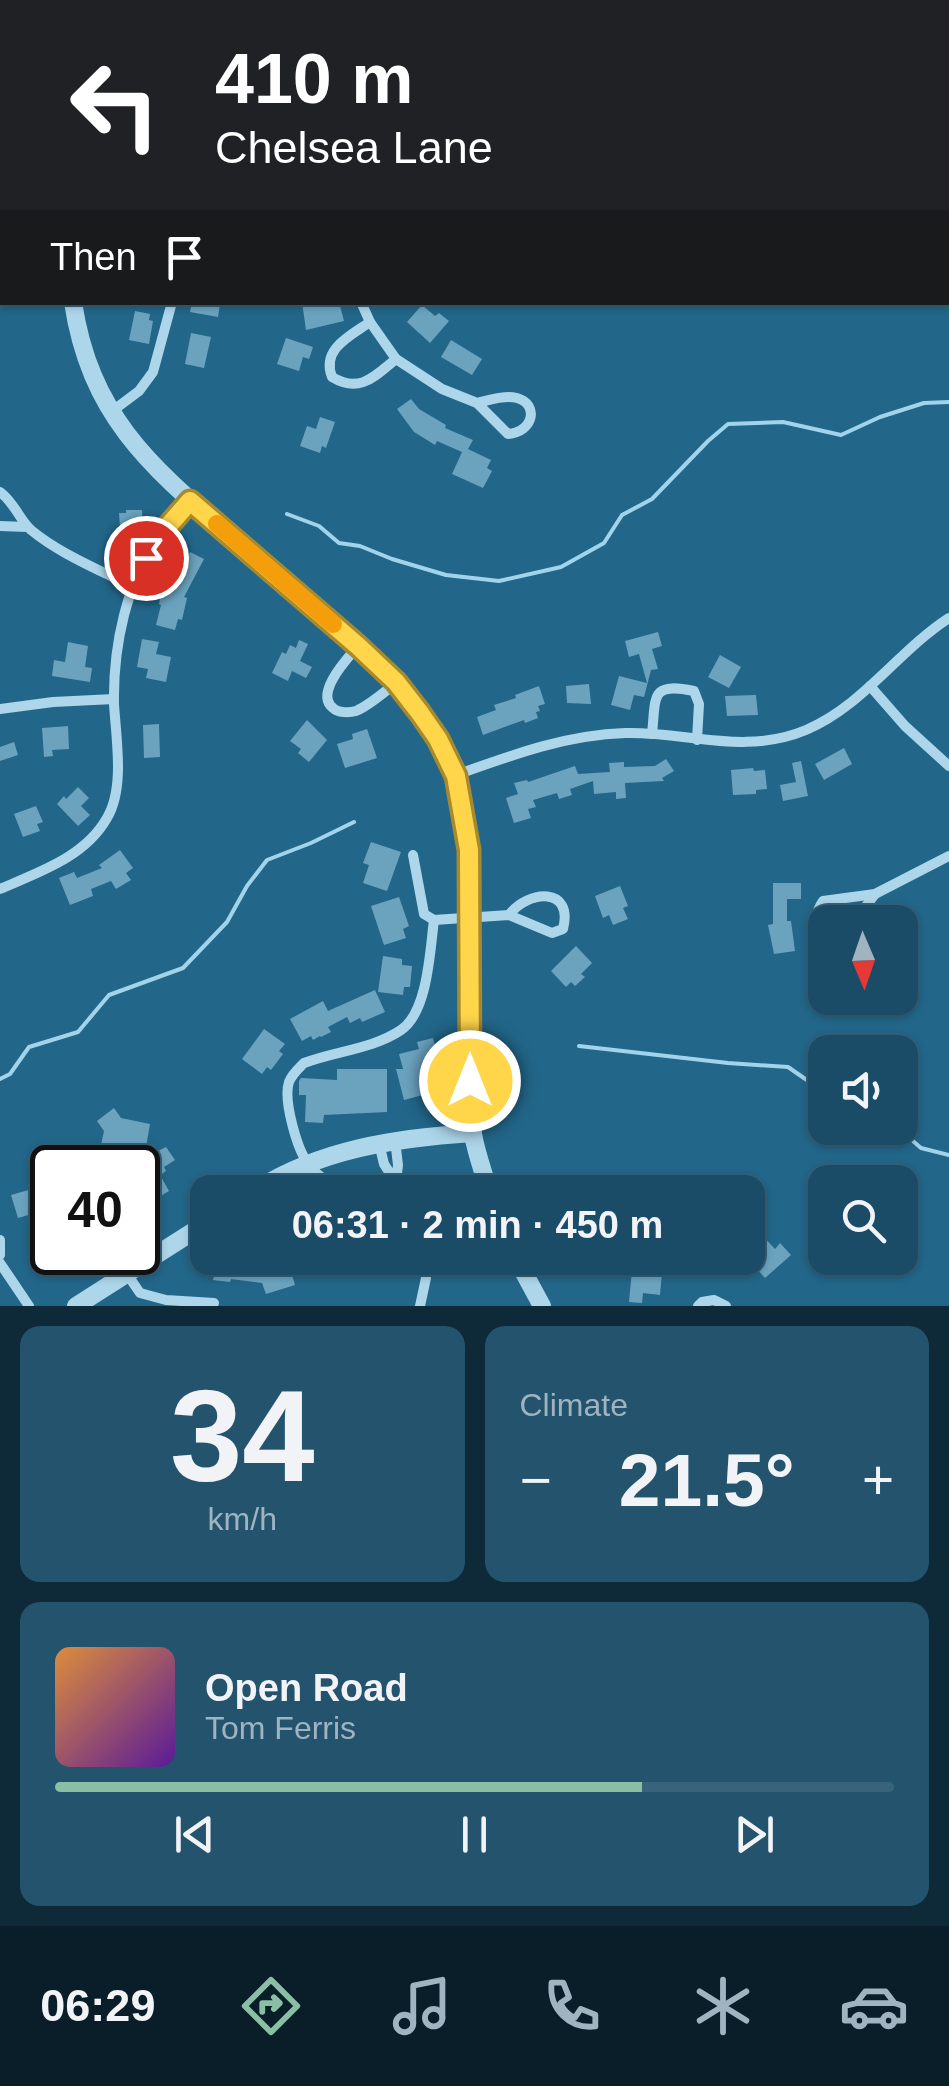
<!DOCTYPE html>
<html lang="en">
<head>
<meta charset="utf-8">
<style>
  body { margin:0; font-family:Arial,sans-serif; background:#23536d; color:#f1f3f6; height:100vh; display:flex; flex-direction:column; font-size:38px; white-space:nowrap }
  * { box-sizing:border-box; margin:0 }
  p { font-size:32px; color:#9fb4c0 }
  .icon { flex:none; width:55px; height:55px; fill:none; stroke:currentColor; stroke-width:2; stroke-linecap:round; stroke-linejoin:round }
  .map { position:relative; height:1306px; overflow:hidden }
  .side { display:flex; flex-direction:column; gap:20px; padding:20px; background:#0e2a39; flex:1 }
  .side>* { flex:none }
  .top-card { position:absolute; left:0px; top:0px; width:950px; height:305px; box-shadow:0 2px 8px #0004,0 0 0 2px #38637b; background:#202124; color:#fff; overflow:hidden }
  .needle { width:65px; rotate:178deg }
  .fabs { position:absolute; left:808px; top:905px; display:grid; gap:20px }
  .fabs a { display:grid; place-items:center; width:110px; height:110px; border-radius:20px; background:#1a4c67; box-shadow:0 2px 8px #0004,0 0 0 2px #38637b; font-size:50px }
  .speed { position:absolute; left:30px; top:1145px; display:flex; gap:20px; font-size:50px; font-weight:700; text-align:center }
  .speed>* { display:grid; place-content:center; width:130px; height:130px; border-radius:50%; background:#1a4c67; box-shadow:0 2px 8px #0004,0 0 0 2px #38637b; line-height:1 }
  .speed .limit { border:5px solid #111; border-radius:15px; background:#fff; color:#111 }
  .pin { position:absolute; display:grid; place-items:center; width:85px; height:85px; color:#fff; margin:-42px; border:5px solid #fff; border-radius:50%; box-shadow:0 2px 10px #0007 }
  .me { position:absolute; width:110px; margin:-55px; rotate:0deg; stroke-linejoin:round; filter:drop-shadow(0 0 8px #0008) }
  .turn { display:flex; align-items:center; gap:35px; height:210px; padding:0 50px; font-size:45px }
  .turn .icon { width:130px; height:130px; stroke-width:2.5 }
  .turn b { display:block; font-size:70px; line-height:85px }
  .then { display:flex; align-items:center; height:95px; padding:0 50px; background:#0003; gap:20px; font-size:38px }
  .big { font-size:75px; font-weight:600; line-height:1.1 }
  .side .tile { flex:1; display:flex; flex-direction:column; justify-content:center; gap:15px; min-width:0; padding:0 35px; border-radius:20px; background:#23536d }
  .side .dial { align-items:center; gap:0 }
  .dial b { font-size:130px; line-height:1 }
  .song { display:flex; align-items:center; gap:30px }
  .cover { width:120px; height:120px; border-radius:15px; background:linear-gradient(135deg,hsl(30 70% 55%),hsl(270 70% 35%)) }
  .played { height:10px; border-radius:5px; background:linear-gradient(90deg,#8abfa5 70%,#38637b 70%) }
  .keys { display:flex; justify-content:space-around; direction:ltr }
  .heat { display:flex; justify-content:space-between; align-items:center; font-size:55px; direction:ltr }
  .side .tiles { flex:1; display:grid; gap:20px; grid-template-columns:1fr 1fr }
  .tile:last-child { grid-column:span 2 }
  .trip { position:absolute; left:190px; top:1175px; width:575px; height:100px; border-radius:20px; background:#1a4c67; box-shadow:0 2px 8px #0004,0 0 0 2px #38637b; font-weight:600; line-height:100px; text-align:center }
  .menu { display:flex; height:160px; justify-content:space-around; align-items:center; background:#0a1e29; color:#9fb4c0 }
  .menu .icon { width:70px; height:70px }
  .menu .active { color:#8abfa5 }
  .menu b { font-size:45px; color:#f1f3f6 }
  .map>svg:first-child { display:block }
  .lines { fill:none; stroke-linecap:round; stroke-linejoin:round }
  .stream { stroke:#a1d4eb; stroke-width:4 }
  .building { fill:#6ba3bf }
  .minor { stroke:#add6ea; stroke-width:10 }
  .tertiary { stroke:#add6ea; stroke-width:18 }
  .route-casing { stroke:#a68a30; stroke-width:25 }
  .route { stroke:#ffd54a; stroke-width:18 }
  .slow { stroke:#f59e0b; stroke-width:18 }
</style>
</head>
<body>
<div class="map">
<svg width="949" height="1306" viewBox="0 0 949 1306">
  <rect width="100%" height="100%" fill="#226689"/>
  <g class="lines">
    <g class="stream">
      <polyline points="772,0 776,2"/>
      <polyline points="948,99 949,99"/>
      <polyline points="0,285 2,275"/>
      <polyline points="287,514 319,526 339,543 360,546 392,559 446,575 499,581 561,567 604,543 622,515 652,499 708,441 728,424 783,422 841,435 880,417 924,403 949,402"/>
      <polyline points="579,1046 728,1063 788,1067 814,1085 825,1089"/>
      <polyline points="0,1079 10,1074 29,1047 78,1032 109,995 183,968 227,922 247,886 267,860 311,843 354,822"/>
      <polyline points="898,1128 921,1148 949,1155"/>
    </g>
  </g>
  <g class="building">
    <polygon points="192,302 220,304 218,317 190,312"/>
    <polygon points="302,302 339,302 344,321 306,330"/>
    <polygon points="422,305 435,316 439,313 449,321 430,343 407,322"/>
    <polygon points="135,311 150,314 149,320 153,321 149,344 129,340"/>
    <polygon points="191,333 211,337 204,368 185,364"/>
    <polygon points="286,338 313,347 309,359 303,357 299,371 277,364"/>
    <polygon points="451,340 482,359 472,375 441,357"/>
    <polygon points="411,399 419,409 446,425 445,428 473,440 468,449 491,460 487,468 492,471 483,488 452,474 462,452 437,441 435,445 414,432 397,409"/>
    <polygon points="320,417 335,422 326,448 322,446 320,453 300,446 307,426 316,429"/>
    <polygon points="126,510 142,510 143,535 124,536 124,529 120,529 119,513 126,513"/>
    <polygon points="190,552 204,559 184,597 187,598 182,620 178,619 175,630 156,625 161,605 159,604 161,592 168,593"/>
    <polygon points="658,632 662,646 652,649 658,669 651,670 644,697 634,695 630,710 611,705 619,676 647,683 639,654 629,657 625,641"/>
    <polygon points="142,639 159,642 156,654 171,657 166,682 146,678 148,669 137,667"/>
    <polygon points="299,640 308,644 300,661 312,667 306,678 292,671 288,681 272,673 282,652 286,654 290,645 296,648"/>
    <polygon points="68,642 88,646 85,667 92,668 90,682 52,676 54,660 65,662"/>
    <polygon points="720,655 741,667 729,688 708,677"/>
    <polygon points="589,684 591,704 567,703 566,686"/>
    <polygon points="539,686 545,704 538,706 540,711 536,712 538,718 525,723 524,720 483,735 477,717 496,710 494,705 516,698 515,695"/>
    <polygon points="756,695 758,715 727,716 725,696"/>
    <polygon points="307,720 327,740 309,762 298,753 301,749 290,741"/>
    <polygon points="159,724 160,757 144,758 143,725"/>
    <polygon points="68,726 69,749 52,750 53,756 44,757 42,728"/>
    <polygon points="367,729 377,758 345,768 337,744 353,739 352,734"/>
    <polygon points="14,742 18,755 0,761 0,747"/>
    <polygon points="844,748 852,764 824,780 815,764"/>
    <polygon points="666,759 674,771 662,778 664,781 625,783 626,798 616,799 616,792 594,794 593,781 570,789 572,795 559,799 557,793 533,800 536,807 528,809 531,818 514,823 506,798 518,794 514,783 527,780 528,782 575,766 578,774 610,772 609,763 624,762 624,767 655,766"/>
    <polygon points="801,761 808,796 783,801 780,785 796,782 792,763"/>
    <polygon points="753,768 754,771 765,770 767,789 756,790 756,794 733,795 731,770"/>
    <polygon points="78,787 89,798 81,806 90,815 78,826 57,804 64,796 66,799"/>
    <polygon points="36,806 43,822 37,824 40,831 23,837 14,814"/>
    <polygon points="371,842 401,852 387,891 363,883 369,865 363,863"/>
    <polygon points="120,850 133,868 126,873 131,880 116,889 111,881 91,889 93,896 70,905 59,878 74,872 77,878 102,868 99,865"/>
    <polygon points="773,883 801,883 801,899 787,899 787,921 791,921 795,951 774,954 768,925 773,924"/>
    <polygon points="620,886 628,906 623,908 628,919 613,925 609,915 603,918 595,896"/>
    <polygon points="399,897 409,926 403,929 406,938 384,945 371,906"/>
    <polygon points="576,946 592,963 581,974 585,977 575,986 571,982 566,987 551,971"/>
    <polygon points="383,956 402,959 402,965 412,966 410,987 404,987 403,995 378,992"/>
    <polygon points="375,990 385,1012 362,1022 360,1018 350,1023 347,1017 328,1027 331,1032 321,1037 320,1036 313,1040 311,1036 302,1041 290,1019 323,1001 328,1011"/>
    <polygon points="264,1029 285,1044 279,1051 283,1054 271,1070 267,1067 262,1074 242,1059"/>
    <polygon points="433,1038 442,1073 436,1074 439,1086 421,1090 423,1095 404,1100 396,1069 403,1069 399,1054 419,1049 417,1042"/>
    <polygon points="337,1069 387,1069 387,1112 324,1115 323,1123 305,1122 306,1095 299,1095 299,1081 301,1078 337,1080"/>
    <polygon points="114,1108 121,1118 150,1124 144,1158 166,1147 175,1160 164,1167 166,1171 160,1175 169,1191 151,1202 145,1193 138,1197 138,1168 84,1168 98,1159 104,1131 97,1121"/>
    <polygon points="32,1189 39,1212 18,1218 11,1195"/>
    <polygon points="762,1235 775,1249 780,1243 791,1255 765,1278 748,1259 748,1248"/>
    <polygon points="216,1258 269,1261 270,1258 290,1258 289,1264 295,1285 266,1294 262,1283 231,1279 230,1282 213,1280 214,1276 207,1275 208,1260 215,1261"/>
    <polygon points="632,1270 662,1273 660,1295 643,1293 642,1303 629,1302"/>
  </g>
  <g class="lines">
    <g class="minor">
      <polyline points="22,0 23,2"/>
      <polyline points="0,39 2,37"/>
      <polyline points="948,263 949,263"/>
      <path d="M 361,302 L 370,322 L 396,359 L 442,389 L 477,403 L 508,434 C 534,432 539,404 517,398 C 504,395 490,400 477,403"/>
      <path d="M 370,322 C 350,336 321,349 332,377 C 360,394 375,376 396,359"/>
      <polyline points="111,412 139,391 153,372 172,302"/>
      <path d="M 0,492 C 14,502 19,519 31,530 C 60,554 98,569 131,586"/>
      <polyline points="0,526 27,527"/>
      <path d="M 358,646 C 348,658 314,693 333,708 C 338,713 349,713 356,711 C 370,705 384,692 396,683"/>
      <polyline points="870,686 905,726 949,766"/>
      <polyline points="0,709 53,702 114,699"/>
      <path d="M 652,734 C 656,696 650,682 694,691 L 699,704 L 697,740"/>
      <path d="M 456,775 C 512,755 565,735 625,733 C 686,731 744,756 806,730 C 863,706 898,651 949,618"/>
      <polyline points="413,855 424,914 434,920"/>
      <path d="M 0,889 C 39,872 85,857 107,818 C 125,788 116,738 114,704 C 113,646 126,583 160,535 C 169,523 180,512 191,501"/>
      <path d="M 434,920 L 509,915 L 552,933 L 563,929 C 574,886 528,890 509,915"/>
      <polyline points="858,922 866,906 875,894"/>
      <path d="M 825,931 C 814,922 815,913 823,901 L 875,894 L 949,856"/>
      <polyline points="395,1140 398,1165 396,1182"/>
      <polyline points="379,1143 384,1164 402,1192"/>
      <path d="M 347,1192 C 333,1185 319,1178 309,1165 C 297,1150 283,1100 289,1082 C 292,1074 298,1069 304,1063 C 335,1051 373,1049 401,1030 C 428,1012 430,950 434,920"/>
      <polyline points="0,1240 0,1255"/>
      <polyline points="0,1263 29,1306"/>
      <polyline points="127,1274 140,1293 166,1300 214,1303"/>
      <polyline points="420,1306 426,1278 423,1258"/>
      <polyline points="698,1306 702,1302 714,1300 726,1306"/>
    </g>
    <g class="tertiary">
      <polyline points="0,67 2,70"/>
      <path d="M 73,302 C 90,415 149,465 230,535 C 265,565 299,595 333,625 C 373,659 415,696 440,743 C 445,754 453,766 456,777 C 479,857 469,966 470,1050 C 470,1077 468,1107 473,1134 C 476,1153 484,1173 489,1192"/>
      <path d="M 253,1192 C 319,1149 396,1138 473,1133"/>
      <polyline points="516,1258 542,1306"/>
      <polyline points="76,1306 208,1222"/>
    </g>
  </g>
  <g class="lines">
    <g class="route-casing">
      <polyline id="route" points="146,558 162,533 190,501 358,646 396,682 420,713 438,739 456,776 469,850 470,1081"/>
    </g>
    <use href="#route" class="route"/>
    <polyline class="slow" points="217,524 333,624"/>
  </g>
</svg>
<div class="fabs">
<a><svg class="needle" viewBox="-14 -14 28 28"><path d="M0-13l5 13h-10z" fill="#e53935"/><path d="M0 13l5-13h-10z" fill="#9fb4c0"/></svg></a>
<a><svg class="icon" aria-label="sound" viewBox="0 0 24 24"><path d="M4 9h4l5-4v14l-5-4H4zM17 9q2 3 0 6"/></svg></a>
<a><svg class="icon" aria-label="search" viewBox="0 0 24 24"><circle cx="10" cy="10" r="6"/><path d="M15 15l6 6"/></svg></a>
</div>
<div class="speed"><div class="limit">40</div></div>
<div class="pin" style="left:146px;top:558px;background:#d93025"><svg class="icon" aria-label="arrive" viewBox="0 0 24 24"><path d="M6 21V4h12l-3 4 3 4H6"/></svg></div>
<svg class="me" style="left:470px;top:1081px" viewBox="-20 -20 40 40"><circle r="17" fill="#ffd54a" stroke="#fff" stroke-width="3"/><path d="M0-11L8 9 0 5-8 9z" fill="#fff"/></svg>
<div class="trip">06:31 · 2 min · 450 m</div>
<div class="top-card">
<div class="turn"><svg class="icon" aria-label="left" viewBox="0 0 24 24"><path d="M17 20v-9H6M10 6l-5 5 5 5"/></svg><div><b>410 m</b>Chelsea Lane</div></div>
<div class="then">Then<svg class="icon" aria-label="arrive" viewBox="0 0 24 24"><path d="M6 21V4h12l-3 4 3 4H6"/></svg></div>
</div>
</div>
<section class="side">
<div class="tiles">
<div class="tile dial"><b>34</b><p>km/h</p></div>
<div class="tile"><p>Climate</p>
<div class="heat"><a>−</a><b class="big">21.5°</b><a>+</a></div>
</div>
<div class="tile">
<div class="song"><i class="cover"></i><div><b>Open Road</b><p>Tom Ferris</p></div></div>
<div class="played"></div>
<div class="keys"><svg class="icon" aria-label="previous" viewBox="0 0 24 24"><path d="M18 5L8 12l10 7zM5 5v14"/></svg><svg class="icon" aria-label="pause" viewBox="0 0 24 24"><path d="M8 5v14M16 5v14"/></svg><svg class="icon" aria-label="next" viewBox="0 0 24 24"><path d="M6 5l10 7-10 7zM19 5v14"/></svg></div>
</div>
</div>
</section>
<nav class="menu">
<b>06:29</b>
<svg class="icon active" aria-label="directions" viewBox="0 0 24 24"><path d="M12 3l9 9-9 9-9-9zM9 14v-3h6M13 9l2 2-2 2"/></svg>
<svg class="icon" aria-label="music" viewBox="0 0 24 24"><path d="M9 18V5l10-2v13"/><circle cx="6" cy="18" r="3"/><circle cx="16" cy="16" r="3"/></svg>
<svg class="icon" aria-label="phone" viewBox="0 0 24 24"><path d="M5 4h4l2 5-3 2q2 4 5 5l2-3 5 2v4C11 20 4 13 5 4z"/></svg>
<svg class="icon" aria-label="climate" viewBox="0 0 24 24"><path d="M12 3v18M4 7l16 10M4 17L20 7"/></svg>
<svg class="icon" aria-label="car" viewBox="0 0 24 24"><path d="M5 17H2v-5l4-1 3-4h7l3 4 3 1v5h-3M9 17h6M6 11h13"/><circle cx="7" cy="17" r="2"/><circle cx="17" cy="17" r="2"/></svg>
</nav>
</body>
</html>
